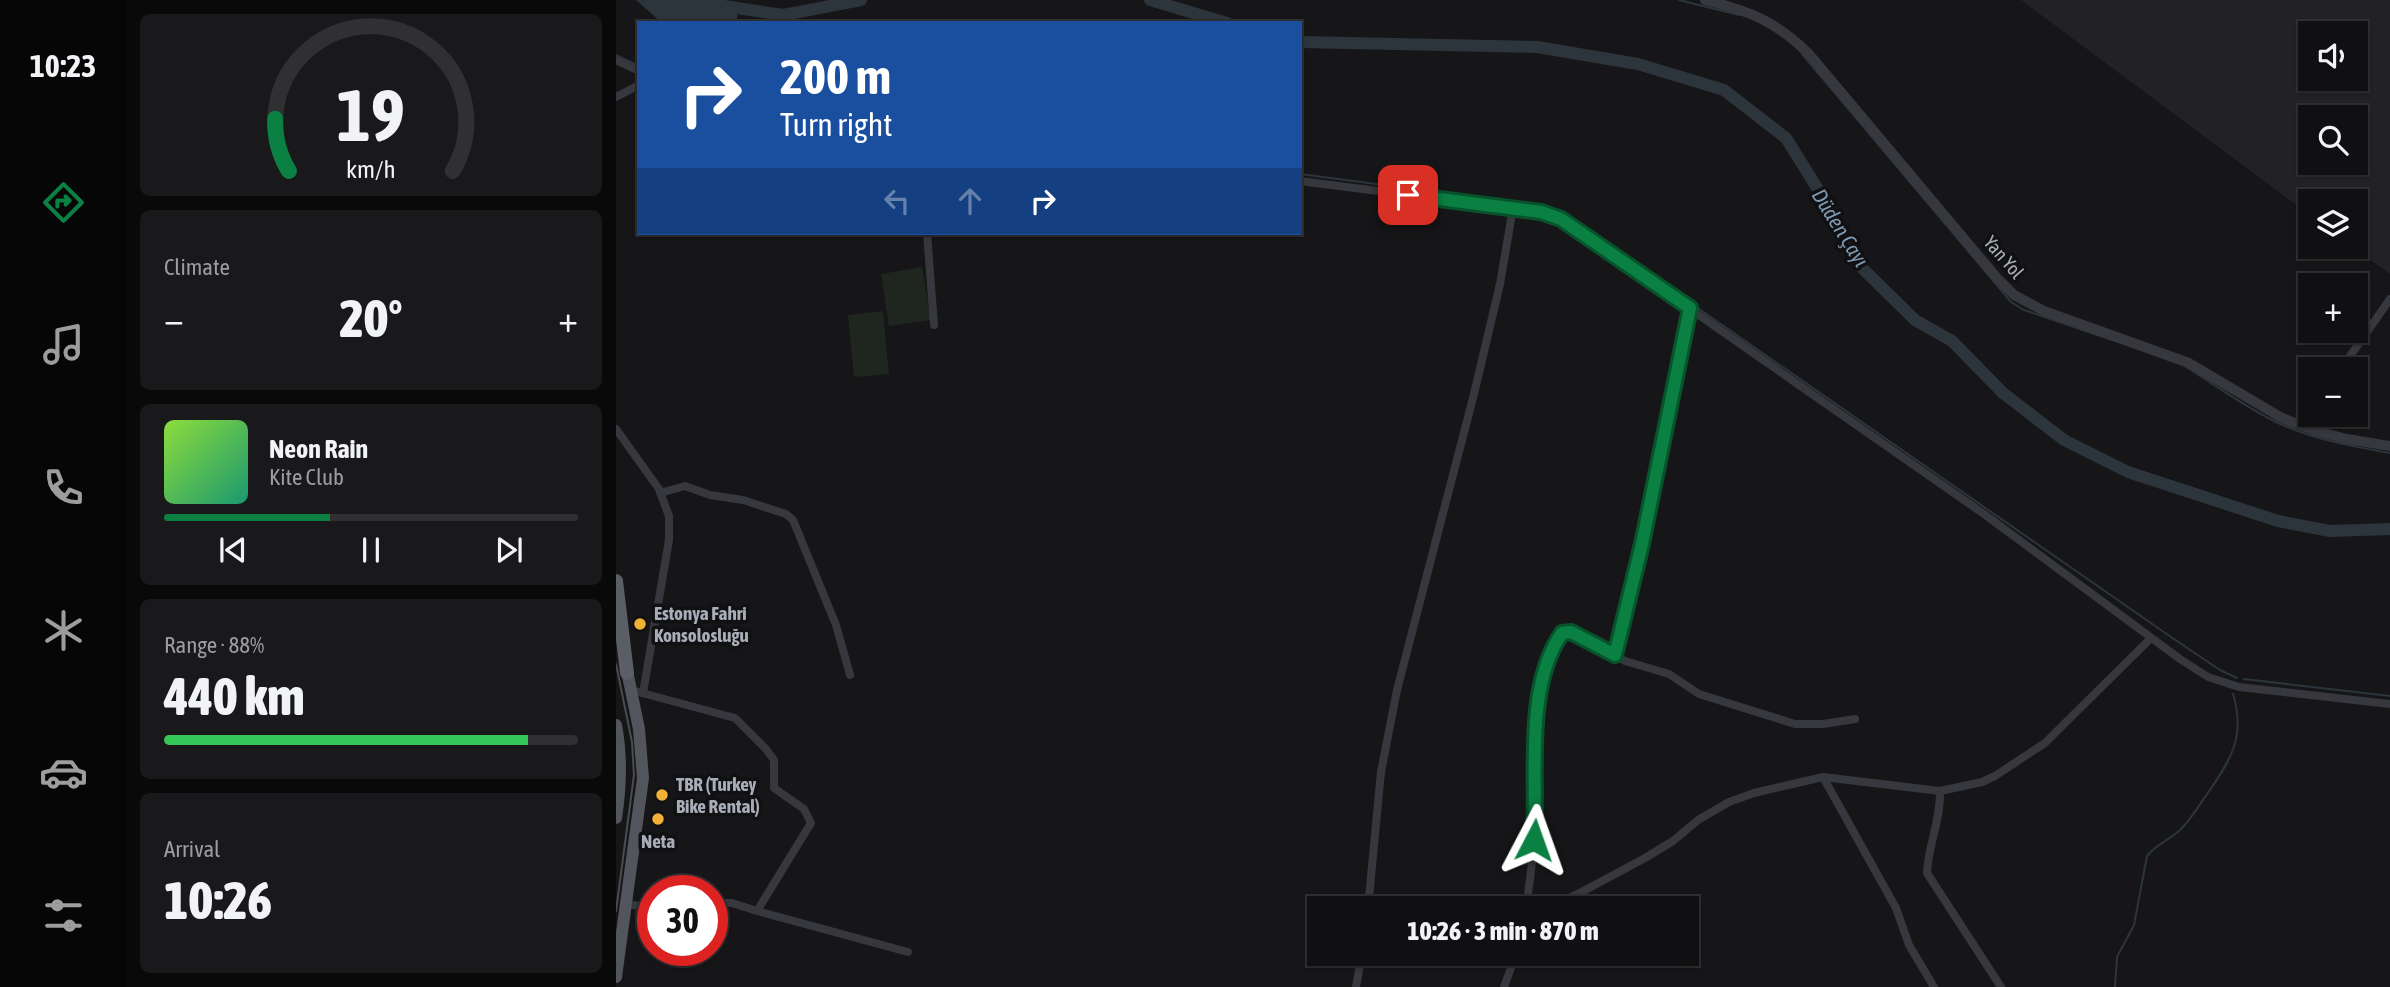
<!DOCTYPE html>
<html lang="en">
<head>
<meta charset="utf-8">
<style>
  body { margin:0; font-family:"Asap Condensed",sans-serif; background:#19191b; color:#f1f3f6; height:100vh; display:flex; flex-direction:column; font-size:26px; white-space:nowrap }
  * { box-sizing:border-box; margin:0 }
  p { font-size:23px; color:#9c9d9f }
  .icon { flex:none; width:38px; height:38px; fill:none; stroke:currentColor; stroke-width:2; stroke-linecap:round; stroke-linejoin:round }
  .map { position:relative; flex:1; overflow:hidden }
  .details { display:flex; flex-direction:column; gap:14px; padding:14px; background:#09090a; width:490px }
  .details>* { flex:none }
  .guide { position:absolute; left:21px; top:21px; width:665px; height:214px; border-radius:0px; box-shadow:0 2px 5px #0004,0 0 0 2px #303032; background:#1a4fa0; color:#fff; overflow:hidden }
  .tools { position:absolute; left:1682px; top:21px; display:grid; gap:14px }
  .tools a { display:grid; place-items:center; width:70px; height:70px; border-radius:0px; background:#101012; box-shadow:0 2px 5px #0004,0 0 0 2px #303032; font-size:35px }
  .speed { position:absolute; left:21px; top:875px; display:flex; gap:14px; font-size:35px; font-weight:700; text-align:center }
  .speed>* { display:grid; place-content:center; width:91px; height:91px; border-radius:50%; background:#101012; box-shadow:0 2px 5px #0004,0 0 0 2px #303032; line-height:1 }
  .speed .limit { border:10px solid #d22; background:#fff; color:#111 }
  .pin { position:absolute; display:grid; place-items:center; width:60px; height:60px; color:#fff; margin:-30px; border-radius:14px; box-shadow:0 4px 10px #0006 }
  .me { position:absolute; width:77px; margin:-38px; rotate:4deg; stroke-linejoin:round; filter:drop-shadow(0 0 5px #0008) }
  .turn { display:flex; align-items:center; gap:24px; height:147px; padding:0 28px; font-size:32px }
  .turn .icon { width:91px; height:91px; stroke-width:2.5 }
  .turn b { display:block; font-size:49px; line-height:60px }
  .lanes { display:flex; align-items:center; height:66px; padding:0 28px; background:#0003; justify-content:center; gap:35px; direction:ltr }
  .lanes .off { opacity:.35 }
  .big { font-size:52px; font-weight:800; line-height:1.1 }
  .details .widget { flex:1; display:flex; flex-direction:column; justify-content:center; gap:10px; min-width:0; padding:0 24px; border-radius:10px; background:#19191b }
  .details .dial { align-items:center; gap:0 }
  .dial svg { height:182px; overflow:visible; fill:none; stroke:#303032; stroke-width:7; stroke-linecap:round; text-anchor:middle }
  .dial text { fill:#f1f3f6; stroke:none }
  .song { display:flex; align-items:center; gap:21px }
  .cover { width:84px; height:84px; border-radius:10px; background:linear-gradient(135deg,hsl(90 70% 55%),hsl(160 70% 35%)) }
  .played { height:7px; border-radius:4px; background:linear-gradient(90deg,#0b8043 40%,#303032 40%) }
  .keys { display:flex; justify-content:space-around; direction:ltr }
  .heat { display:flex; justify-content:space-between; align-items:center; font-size:38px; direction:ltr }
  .charge { height:10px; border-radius:5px; background:linear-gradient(90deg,#34c759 88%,#303032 0) }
  .trip { position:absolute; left:691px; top:896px; width:392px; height:70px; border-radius:0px; background:#101012; box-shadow:0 2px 5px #0004,0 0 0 2px #303032; font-weight:800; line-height:70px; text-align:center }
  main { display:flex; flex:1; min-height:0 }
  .tabs { display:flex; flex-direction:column; width:126px; justify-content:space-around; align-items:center; background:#060607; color:#9c9d9f }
  .tabs .icon { width:49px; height:49px }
  .tabs .active { color:#0b8043 }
  .tabs b { font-size:32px; color:#f1f3f6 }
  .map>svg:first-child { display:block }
  .built { fill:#222225; fill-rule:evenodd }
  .green { fill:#1e261f }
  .water { fill:#2c353c }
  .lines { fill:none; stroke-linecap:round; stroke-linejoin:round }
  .stream { stroke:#2c353c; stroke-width:2 }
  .river { stroke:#2c353c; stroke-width:12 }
  .minor { stroke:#37383d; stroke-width:8 }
  .tertiary { stroke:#37383d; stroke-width:10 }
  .primary { stroke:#53555c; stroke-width:12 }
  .trunk { stroke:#5b5e65; stroke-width:14 }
  .tram { stroke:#4a4c52; stroke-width:2 }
  .route-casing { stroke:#07532c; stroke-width:18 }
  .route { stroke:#0b8043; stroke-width:12 }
  .poi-dot { fill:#f2b134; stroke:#111113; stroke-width:2.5 }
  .labels { text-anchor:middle; stroke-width:7; stroke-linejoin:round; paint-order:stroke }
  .street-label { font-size:19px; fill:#a8adb8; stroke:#111113 }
  .poi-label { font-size:19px; font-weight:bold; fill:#a8adb8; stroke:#111113; text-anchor:start }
  .water-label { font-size:21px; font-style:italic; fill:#7f9bb3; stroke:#111113 }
</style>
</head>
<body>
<main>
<nav class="tabs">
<b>10:23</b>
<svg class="icon active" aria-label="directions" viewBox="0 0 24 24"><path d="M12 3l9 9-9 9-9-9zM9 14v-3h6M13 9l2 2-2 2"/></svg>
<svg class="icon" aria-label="music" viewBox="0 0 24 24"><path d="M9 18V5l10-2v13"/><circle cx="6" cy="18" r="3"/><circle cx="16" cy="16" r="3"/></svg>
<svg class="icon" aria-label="phone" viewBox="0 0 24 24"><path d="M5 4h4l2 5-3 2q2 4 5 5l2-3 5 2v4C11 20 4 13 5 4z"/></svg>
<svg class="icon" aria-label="climate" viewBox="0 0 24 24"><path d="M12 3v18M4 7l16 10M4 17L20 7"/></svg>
<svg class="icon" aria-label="car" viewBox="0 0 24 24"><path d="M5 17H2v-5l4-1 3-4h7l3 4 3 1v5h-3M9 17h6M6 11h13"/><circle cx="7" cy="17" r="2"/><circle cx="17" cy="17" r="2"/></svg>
<svg class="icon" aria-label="filters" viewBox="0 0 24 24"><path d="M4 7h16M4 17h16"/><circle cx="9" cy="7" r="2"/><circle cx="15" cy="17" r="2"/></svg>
</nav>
<section class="details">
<div class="widget dial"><svg viewBox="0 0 100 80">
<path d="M14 69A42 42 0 1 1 86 69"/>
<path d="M14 69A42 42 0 0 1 8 46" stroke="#0b8043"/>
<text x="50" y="56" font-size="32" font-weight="700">19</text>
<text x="50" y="72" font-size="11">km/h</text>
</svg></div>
<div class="widget"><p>Climate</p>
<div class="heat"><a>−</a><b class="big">20°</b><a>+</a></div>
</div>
<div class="widget">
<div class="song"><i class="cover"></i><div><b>Neon Rain</b><p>Kite Club</p></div></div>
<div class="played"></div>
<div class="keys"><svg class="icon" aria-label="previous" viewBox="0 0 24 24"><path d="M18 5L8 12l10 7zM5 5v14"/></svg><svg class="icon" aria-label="pause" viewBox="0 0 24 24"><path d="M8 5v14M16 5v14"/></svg><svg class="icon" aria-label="next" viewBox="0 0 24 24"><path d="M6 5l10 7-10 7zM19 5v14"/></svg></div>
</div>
<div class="widget"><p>Range · 88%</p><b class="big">440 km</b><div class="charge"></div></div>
<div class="widget"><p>Arrival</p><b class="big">10:26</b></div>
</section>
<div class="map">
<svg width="1774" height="987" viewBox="0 0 1774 987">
  <rect width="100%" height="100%" fill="#161618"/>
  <path class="built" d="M 1405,0 L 1774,0 L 1774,274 L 1737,247 L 1740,247 L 1740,201 L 1694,201 L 1694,215 ZM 1694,33 L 1740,33 L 1740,79 L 1694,79 ZM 1694,117 L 1740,117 L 1740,163 L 1694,163 Z"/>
  <g class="green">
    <polygon points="306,267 315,320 273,326 265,274"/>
    <polygon points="267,311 273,374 238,377 232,315"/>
  </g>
  <polygon class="water" points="20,0 106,0 122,11 120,23 46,23"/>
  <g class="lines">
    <g class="stream">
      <polyline points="1063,0 1123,15"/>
      <polyline points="1186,54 1395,302 1408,310 1499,341"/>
      <polyline points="0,55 23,66"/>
      <polyline points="684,174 927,206 945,213 1555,637 1604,670 1621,678"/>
      <path d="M 1570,367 C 1599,385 1628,406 1658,421 C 1695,439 1734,446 1774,453"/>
      <polyline points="1628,679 1774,696"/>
      <path d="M 1499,987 L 1501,957 L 1518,925 L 1531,856 C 1540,844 1554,840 1565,829 C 1575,819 1583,806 1591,794 C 1615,760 1630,736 1617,694"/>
    </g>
    <g class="river">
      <polyline points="534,0 611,23"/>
      <polyline points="102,5 167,15 245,0"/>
      <polyline points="684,42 921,47 1022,64 1108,90 1170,138 1213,207 1242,264 1299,320 1336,341 1387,393 1448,440 1512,472 1662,521 1714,531 1774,529"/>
    </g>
    <g class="minor">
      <polyline points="0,60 23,71"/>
      <polyline points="0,97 23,85"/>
      <polyline points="684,181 925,212 945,219 1368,514 1564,659 1592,677 1623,687 1774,704"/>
      <polyline points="311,233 318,325"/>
      <polyline points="1725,369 1774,299"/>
      <polyline points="1685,426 1694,413"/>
      <polyline points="0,429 43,489 53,516 53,540 27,693"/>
      <polyline points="44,493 69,486 94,495 127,500 170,514 177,520 220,625 234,675"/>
      <polyline points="999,655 1026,544 1074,308"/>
      <polyline points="15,690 119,718 150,749 158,760 158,788 188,809 195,823 141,911 116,903 107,903 96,919"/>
      <polyline points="1207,777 1280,908 1293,945 1318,987"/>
      <path d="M 1324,791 C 1325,820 1312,845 1311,873 L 1385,987"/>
      <polyline points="10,904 37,908"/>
      <polyline points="752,908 765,772 781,690 858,394 884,284 897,208"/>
      <path d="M 910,908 C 915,874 919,840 921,806 C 922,749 912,683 946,633 L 955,632 L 1009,661 L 1053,674 L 1083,694 L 1179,724 L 1207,724 L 1239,719"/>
      <polyline points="928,908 960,895 1029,858 1057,841 1082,820 1113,802 1138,793 1207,777 1324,791 1366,782 1379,776 1429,743 1535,638"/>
      <polyline points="141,911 292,952"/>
      <polyline points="740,987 746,954"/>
      <polyline points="888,987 900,954"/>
    </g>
    <path class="tertiary" d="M 1089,0 C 1133,11 1160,21 1193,54 L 1381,278 L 1398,295 L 1428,311 L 1573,363 L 1666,418 L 1700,431 L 1731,439 L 1774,446"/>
    <g class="primary">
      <path d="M 0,725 C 6,757 5,786 0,818"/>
      <polyline points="0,977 27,778 23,729 10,666"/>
    </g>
    <polyline class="trunk" points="0,581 11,673"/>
    <polyline class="tram" points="0,664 16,742 18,775 0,911"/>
  </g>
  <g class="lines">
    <g class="route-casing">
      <path id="route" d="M 792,195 L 925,212 L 945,219 L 1074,308 L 1026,544 L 999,655 L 955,632 L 946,633 C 908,688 922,776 918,840"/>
    </g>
    <use href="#route" class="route"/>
  </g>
  <g class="poi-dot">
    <circle cx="24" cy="624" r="7"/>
    <circle cx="46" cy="795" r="7"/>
    <circle cx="42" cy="819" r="7"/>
  </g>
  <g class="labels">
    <g class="street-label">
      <text transform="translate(1388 257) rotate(49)" y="7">Yan Yol</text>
    </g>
    <g class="poi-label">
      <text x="38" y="620">Estonya Fahri<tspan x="38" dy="22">Konsolosluğu</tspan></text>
      <text x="60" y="791">TBR (Turkey<tspan x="60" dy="22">Bike Rental)</tspan></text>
      <text x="42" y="848" text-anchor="middle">Neta</text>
    </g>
    <g class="water-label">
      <text transform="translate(1224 228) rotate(58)" y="7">Düden Çayı</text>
    </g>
  </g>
</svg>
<div class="tools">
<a><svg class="icon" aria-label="sound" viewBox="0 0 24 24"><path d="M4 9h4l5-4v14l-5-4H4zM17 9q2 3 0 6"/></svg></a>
<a><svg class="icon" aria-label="search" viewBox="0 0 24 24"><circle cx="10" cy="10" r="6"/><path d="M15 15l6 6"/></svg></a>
<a><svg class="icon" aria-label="layers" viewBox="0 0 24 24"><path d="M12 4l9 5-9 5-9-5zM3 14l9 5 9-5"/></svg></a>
<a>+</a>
<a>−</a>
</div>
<div class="speed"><div class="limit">30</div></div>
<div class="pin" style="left:792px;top:195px;background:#d93025"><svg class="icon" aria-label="arrive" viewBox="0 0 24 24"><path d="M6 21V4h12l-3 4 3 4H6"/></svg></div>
<svg class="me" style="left:918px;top:840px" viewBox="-20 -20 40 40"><path d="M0-17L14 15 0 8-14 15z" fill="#0b8043" stroke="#fff" stroke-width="4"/></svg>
<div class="trip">10:26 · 3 min · 870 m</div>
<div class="guide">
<div class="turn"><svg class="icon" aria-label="right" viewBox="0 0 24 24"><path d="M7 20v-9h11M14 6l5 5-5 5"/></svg><div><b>200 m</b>Turn right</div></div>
<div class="lanes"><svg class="icon off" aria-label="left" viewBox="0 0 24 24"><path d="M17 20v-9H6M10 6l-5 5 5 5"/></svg><svg class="icon off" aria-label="ahead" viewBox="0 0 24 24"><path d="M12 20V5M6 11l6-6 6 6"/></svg><svg class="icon" aria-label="right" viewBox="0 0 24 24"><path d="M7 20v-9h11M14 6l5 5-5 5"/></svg></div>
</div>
</div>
</main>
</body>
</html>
